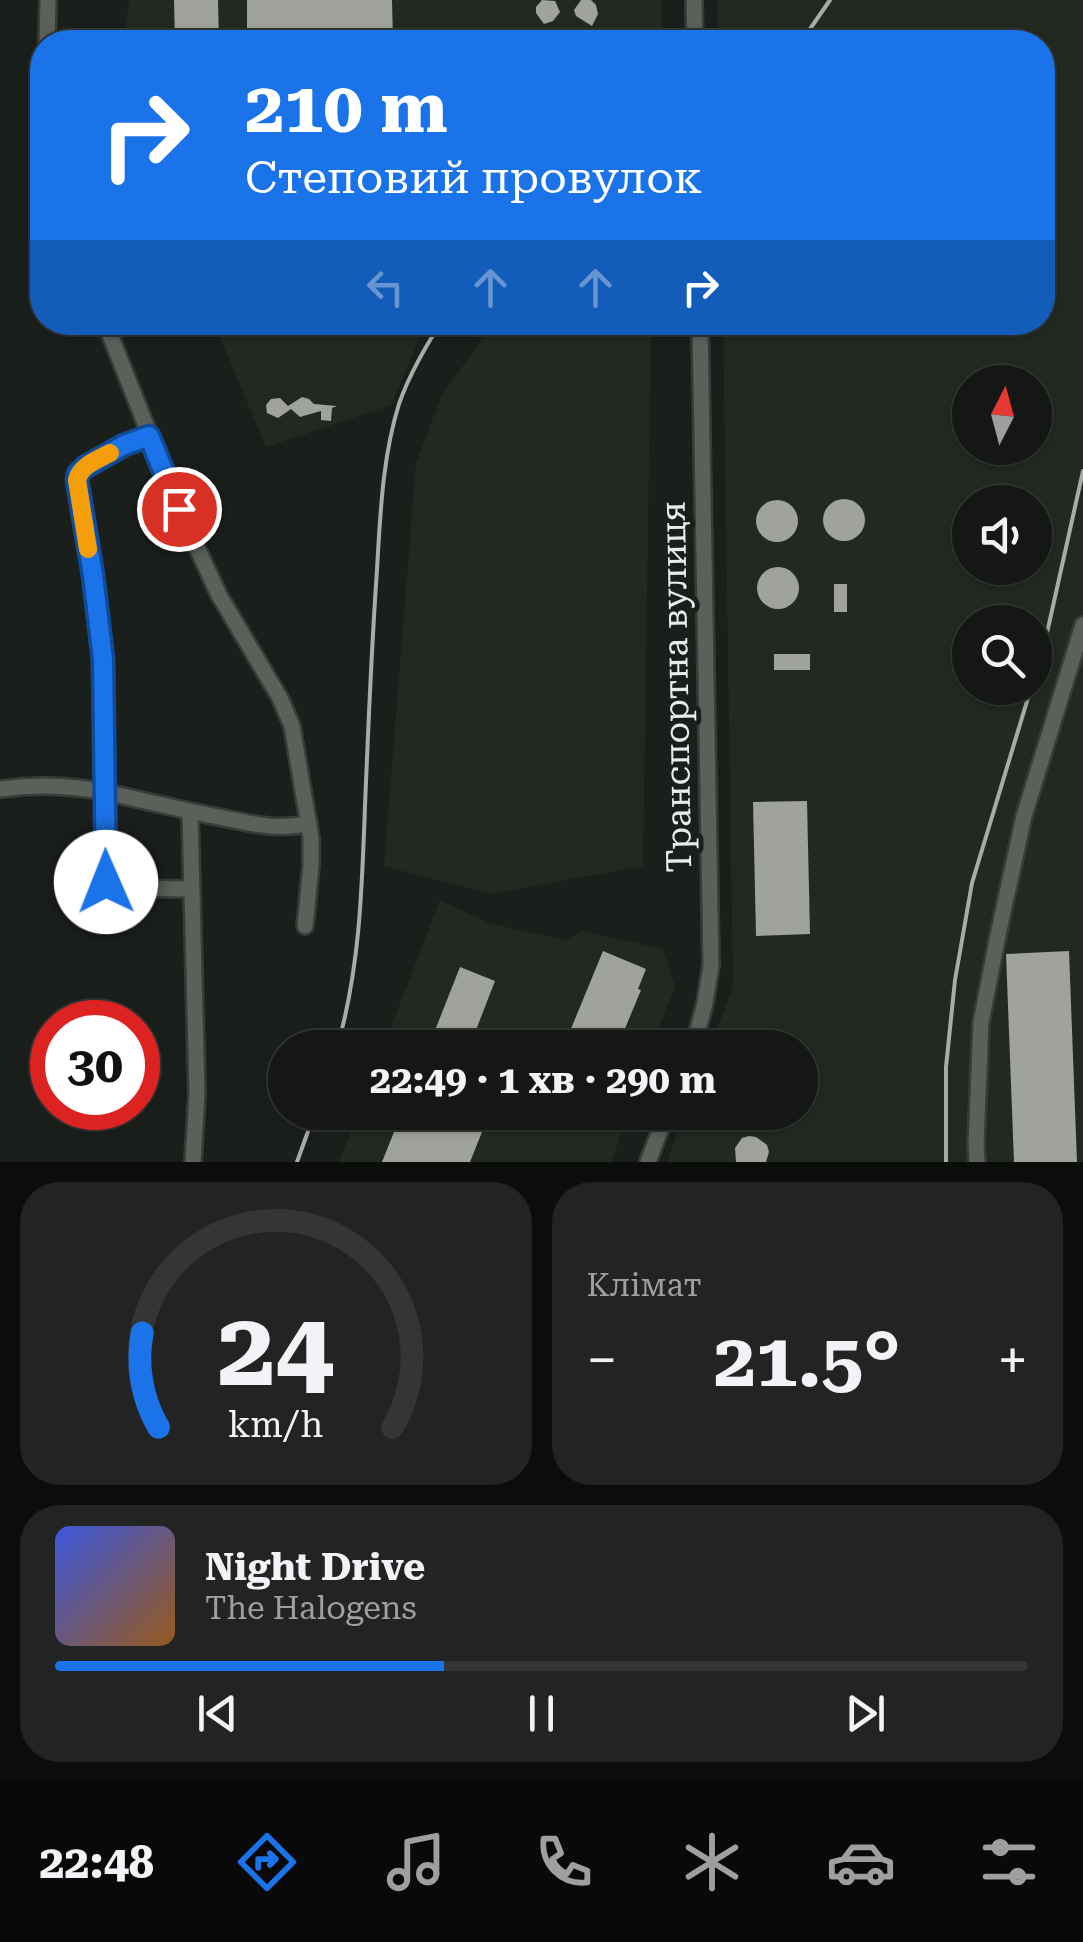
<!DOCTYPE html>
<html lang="uk">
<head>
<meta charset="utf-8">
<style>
  body { margin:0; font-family:"Roboto Serif",serif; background:#212422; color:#f1f3f6; height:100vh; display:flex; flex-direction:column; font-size:38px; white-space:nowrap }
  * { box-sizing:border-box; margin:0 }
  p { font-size:32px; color:#9d9fa0 }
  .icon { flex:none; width:55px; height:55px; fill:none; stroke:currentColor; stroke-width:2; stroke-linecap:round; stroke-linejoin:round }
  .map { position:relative; height:1162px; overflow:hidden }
  .sheet { display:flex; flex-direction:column; gap:20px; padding:20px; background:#0b0d0b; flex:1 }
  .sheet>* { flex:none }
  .top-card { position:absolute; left:30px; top:30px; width:1025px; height:305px; border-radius:40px; box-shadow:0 2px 8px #0004,0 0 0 2px #333634; background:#1a73e8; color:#fff; overflow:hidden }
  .needle { width:65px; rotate:6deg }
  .tools { position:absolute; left:952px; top:365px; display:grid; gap:20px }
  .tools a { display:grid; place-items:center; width:100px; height:100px; border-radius:50%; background:#141714; box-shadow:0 2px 8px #0004,0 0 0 2px #333634; font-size:50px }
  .speed { position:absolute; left:30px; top:1000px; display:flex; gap:20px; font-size:50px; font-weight:700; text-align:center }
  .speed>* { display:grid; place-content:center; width:130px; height:130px; border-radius:50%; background:#141714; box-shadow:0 2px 8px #0004,0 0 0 2px #333634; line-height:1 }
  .speed .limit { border:15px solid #d22; background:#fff; color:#111 }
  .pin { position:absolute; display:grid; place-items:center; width:85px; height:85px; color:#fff; margin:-42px; border:5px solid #fff; border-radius:50%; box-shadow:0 2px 10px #0007 }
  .me { position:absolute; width:110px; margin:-55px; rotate:359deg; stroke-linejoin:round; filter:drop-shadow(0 0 8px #0008) }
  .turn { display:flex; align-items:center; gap:35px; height:210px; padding:0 50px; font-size:45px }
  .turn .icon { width:130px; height:130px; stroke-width:2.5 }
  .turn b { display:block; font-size:70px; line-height:85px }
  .lanes { display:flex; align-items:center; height:95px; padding:0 50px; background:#0003; justify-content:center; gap:50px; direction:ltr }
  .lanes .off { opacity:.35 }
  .big { font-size:75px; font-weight:700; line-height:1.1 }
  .sheet .tile { flex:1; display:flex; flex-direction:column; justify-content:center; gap:15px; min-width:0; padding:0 35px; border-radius:40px; background:#212422 }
  .sheet .dial { align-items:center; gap:0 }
  .dial svg { height:260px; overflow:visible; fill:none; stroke:#333634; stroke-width:7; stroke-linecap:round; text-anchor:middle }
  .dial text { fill:#f1f3f6; stroke:none }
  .song { display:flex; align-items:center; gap:30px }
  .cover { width:120px; height:120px; border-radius:15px; background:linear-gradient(135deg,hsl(230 70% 55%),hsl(30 70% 35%)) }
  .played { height:10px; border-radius:5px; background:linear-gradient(90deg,#1a73e8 40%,#333634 40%) }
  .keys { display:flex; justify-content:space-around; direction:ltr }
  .heat { display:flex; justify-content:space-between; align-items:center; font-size:55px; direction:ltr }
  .sheet .tiles { flex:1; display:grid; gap:20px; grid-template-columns:1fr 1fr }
  .tile:last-child { grid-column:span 2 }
  .trip { position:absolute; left:268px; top:1030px; width:550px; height:100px; border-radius:50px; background:#141714; box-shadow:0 2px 8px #0004,0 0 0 2px #333634; font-weight:700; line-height:100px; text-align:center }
  .tab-bar { display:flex; height:160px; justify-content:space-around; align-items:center; background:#080908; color:#9d9fa0 }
  .tab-bar .icon { width:70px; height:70px }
  .tab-bar .active { color:#1a73e8 }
  .tab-bar b { font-size:45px; color:#f1f3f6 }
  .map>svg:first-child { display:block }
  .built { fill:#212921; fill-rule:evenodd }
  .building { fill:#a0a29c }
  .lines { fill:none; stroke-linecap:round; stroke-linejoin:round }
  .minor-casing { stroke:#383b38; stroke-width:20 }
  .minor { stroke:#5b605b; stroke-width:15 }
  .rail { stroke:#a8aba8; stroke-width:4 }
  .route-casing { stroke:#114b97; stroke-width:25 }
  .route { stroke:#1a73e8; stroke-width:18 }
  .slow { stroke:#f59e0b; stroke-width:18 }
  .labels { text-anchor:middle; stroke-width:10; stroke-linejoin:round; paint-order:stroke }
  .street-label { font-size:35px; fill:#e9ece9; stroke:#1b1f1b }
</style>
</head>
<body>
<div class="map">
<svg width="1083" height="1162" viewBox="0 0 1083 1162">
  <rect width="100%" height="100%" fill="#1b1f1b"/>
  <g class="built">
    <polygon points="129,0 662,0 662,42 124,42"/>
    <path d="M 718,0 L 1083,0 L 1083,1162 L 667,1162 L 685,1113 L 800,1112 L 800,1048 L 710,1047 L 733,987 L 723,323 L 1042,322 L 1042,42 L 718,42 ZM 970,382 L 1035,382 L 1035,448 L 970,448 ZM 970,502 L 1035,502 L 1035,568 L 970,568 ZM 970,622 L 1035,622 L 1035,688 L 970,688 Z"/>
    <polygon points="214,323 426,323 391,405 266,447"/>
    <polygon points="493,323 651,323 643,866 491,894 384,866 416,463 441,397"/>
    <polygon points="440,900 491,924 566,940 582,931 663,949 675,986 652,1047 383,1048"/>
    <polygon points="358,1113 629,1113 611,1162 339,1162"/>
  </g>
  <g class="building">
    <polygon points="174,0 218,0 219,42 175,42"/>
    <polygon points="247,0 392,0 393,42 247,42"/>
    <polygon points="542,0 555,1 560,12 553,21 544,24 536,13 536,7"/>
    <polygon points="581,0 591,0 596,5 598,14 592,26 576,16 574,10"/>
    <polygon points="302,397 309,399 314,404 337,406 332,408 331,421 321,420 321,411 300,417 291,409 278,418 267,413 266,405 271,399 280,398 288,406"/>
    <circle cx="844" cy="520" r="21"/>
    <circle cx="777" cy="521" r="21"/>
    <circle cx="778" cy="588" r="21"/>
    <rect x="834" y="584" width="13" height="28"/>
    <rect x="774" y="654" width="36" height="16"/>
    <polygon points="807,801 810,934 756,936 753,802"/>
    <polygon points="603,951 646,969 638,989 641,990 617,1048 597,1048 568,1036"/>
    <polygon points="1069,951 1077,1162 1014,1162 1006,954"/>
    <polygon points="460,967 495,981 469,1048 428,1048"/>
    <polygon points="402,1112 490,1112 470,1162 382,1162"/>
    <polygon points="749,1136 756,1137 767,1145 769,1152 766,1162 736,1162 735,1148 742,1138"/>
  </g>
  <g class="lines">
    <g class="minor-casing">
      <g id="minor">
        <polyline points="694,0 695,42"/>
        <polyline points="47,42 48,0"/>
        <polyline points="105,322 179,509 219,595 280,698 292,726 311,838 311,866 305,926"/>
        <path d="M 149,436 C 128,444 85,458 77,480 L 93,575 L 103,659 L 106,792 L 104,875 L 106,882 L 111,888 L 192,889"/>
        <path d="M 0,789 C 37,784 72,785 109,793 C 147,801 185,811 224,818 C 253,824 279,831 309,823"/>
        <polyline points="190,812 197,1093 193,1162"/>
        <polyline points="693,1048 705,1003 711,965 700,322"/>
        <polyline points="648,1162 667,1112"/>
        <polyline points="977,1162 976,1144 981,1022 998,935 1024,816 1083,625"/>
      </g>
    </g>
    <use href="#minor" class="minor"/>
    <g class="rail">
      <polyline points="801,42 830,0"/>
      <polyline points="1035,674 1045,642 1083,471"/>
      <path d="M 337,1048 C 360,968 362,888 365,806 C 368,732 371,659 376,585 C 380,525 381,461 399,404 C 409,375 425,348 441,322"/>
      <polyline points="297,1162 315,1112"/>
      <polyline points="946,1162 946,1067 955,980 972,883 1031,688"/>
    </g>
  </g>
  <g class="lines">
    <g class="route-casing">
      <polyline id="route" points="106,882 103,659 93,575 77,480 78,474 85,467 124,445 149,436 179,509"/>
    </g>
    <use href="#route" class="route"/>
    <path class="slow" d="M 88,549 L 77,480 C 81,465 97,460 110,453"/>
  </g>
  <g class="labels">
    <g class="street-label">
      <text transform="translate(676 687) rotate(-91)" y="12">Транспортна вулиця</text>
    </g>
  </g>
</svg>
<div class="tools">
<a><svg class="needle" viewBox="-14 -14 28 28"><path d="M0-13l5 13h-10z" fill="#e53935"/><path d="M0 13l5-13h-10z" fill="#9d9fa0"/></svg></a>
<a><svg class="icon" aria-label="sound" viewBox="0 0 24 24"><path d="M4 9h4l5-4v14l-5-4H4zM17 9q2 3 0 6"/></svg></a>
<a><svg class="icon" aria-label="search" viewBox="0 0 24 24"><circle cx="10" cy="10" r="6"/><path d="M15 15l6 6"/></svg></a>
</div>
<div class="speed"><div class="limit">30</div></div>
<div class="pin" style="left:179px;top:509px;background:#d93025"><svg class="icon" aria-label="arrive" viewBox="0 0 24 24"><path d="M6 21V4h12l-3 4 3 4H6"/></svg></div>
<svg class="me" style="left:106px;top:882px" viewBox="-20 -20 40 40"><circle r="19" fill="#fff"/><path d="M0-13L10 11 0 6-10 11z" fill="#1a73e8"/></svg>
<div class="trip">22:49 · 1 хв · 290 m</div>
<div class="top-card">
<div class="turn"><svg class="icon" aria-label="right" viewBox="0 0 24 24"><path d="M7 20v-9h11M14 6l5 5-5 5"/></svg><div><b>210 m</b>Степовий провулок</div></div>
<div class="lanes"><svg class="icon off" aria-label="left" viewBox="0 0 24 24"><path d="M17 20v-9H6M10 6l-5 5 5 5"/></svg><svg class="icon off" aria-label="ahead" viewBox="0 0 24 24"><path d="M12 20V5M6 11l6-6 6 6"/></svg><svg class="icon off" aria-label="ahead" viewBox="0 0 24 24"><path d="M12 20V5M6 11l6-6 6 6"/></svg><svg class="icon" aria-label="right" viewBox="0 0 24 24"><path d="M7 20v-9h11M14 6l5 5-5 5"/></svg></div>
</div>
</div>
<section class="sheet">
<div class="tiles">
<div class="tile dial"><svg viewBox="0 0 100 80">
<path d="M14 69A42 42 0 1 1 86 69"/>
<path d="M14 69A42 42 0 0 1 9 40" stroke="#1a73e8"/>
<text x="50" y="56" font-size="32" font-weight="700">24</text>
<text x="50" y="72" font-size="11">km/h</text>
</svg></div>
<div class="tile"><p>Клімат</p>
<div class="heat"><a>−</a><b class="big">21.5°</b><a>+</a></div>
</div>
<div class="tile">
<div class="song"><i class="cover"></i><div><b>Night Drive</b><p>The Halogens</p></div></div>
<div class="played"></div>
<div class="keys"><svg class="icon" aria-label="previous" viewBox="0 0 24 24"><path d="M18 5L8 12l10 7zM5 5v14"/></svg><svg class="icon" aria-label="pause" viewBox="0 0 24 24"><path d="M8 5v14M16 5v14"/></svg><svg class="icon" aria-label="next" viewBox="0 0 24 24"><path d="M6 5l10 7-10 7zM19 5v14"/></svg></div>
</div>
</div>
</section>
<nav class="tab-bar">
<b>22:48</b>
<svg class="icon active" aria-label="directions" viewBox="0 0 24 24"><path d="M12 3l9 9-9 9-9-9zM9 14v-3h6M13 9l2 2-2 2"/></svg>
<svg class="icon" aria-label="music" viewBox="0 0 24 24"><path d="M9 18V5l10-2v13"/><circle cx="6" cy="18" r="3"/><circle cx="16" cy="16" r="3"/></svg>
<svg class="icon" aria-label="phone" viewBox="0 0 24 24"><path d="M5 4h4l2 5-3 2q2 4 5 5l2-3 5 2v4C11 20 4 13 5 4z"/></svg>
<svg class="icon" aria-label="climate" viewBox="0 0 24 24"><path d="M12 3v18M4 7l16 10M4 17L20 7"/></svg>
<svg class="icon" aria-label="car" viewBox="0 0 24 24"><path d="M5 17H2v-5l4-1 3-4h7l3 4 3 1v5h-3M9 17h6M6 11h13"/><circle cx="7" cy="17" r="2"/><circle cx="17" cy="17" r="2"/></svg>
<svg class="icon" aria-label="filters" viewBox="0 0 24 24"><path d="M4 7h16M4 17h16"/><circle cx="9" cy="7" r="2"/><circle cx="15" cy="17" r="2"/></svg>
</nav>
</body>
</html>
